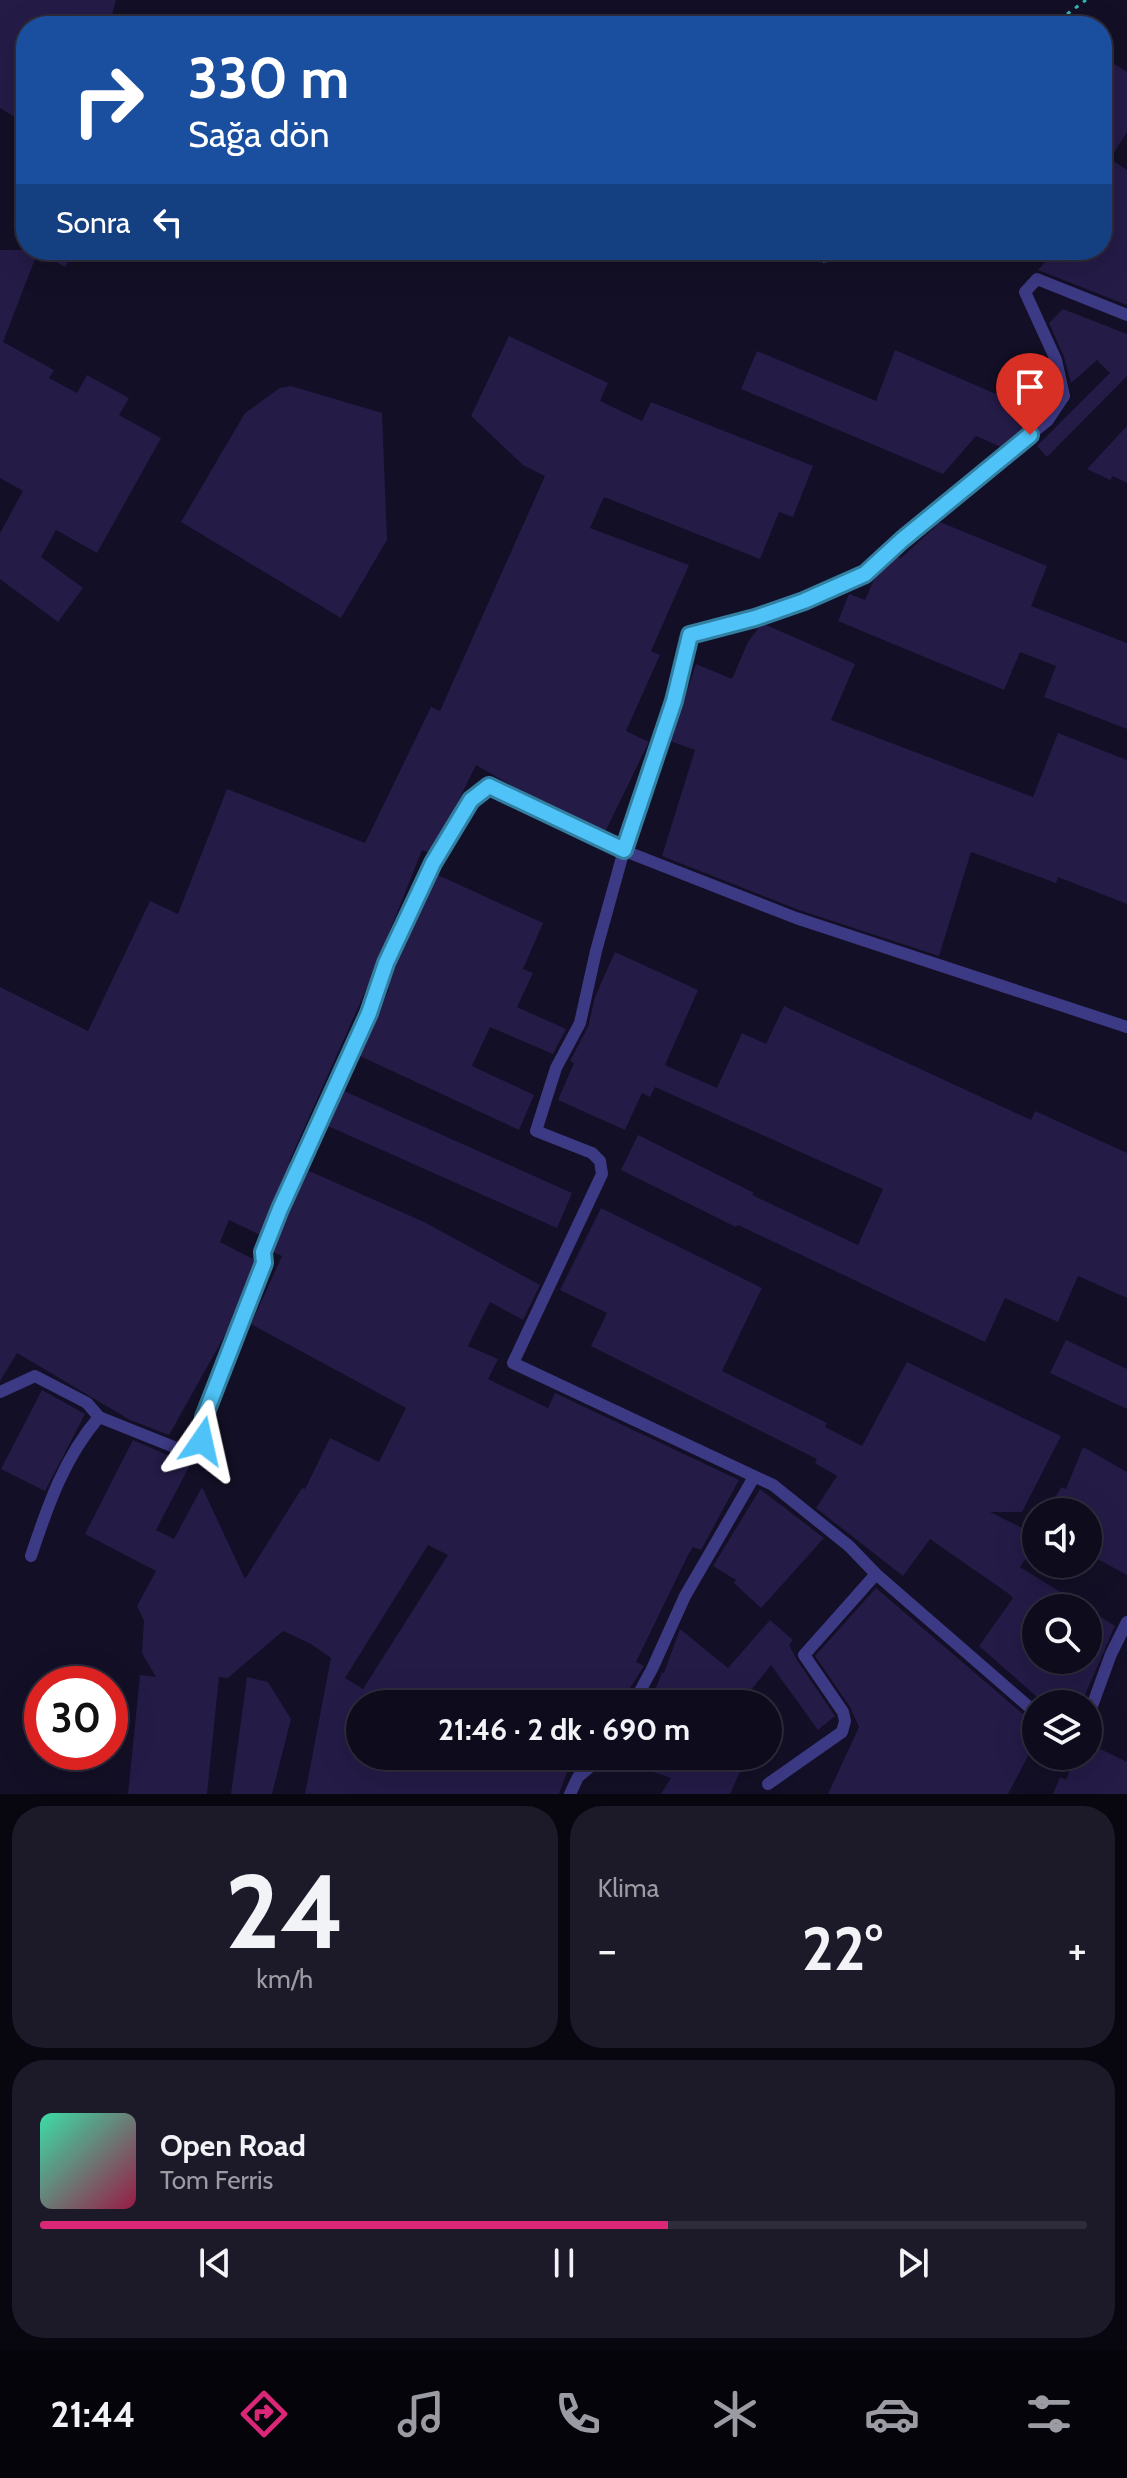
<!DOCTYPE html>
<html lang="tr">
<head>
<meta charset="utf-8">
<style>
  body { margin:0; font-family:Cabin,sans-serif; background:#1c1929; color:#f1f3f6; height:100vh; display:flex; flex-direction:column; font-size:30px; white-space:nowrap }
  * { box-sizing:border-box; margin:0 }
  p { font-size:26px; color:#9b9ba3 }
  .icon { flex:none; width:44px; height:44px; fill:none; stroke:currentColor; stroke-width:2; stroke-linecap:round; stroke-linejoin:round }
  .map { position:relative; height:1794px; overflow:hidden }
  .details { display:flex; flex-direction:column; gap:12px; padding:12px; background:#08060f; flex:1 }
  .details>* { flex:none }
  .banner { position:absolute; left:16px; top:16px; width:1096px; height:244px; border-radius:32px; box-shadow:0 8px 32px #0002,0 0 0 2px #2e2b3b; background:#1a4fa0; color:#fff; overflow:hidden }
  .fabs { position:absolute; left:1022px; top:1498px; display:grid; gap:16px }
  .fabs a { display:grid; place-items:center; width:80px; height:80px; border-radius:50%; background:#0e0b1c; box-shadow:0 8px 32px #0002,0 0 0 2px #2e2b3b; font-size:40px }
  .speed { position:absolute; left:24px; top:1666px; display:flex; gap:16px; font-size:40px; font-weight:700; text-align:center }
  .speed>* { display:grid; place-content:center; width:104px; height:104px; border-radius:50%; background:#0e0b1c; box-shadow:0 8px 32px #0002,0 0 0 2px #2e2b3b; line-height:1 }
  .speed .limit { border:12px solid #d22; background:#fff; color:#111 }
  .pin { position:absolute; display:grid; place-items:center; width:68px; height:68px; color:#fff; margin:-82px -34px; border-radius:50% 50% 50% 0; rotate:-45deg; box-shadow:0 0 8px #0007 }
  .pin .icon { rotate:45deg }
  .me { position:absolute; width:88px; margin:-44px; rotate:11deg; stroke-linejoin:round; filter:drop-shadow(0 0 6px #0008) }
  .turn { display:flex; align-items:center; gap:28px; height:168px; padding:0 40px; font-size:36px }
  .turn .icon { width:104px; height:104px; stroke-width:2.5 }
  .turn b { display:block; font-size:56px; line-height:68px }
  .then { display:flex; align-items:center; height:76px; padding:0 40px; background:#0003; gap:16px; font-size:30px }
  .big { font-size:60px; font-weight:700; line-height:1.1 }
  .details .card { flex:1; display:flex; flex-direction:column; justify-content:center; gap:12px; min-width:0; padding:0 28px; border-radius:32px; background:#1c1929 }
  .details .dial { align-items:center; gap:0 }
  .dial b { font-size:104px; line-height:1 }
  .song { display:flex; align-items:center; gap:24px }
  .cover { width:96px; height:96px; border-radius:12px; background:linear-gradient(135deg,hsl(160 70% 55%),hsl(340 70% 35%)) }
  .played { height:8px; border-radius:4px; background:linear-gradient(90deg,#db2777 60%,#2e2b3b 60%) }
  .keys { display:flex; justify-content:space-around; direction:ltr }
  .heat { display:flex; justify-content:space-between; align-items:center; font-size:44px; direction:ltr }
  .details .tiles { flex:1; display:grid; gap:12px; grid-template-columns:1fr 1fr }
  .card:last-child { grid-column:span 2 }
  .trip { position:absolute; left:346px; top:1690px; width:436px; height:80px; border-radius:40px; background:#0e0b1c; box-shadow:0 8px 32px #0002,0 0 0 2px #2e2b3b; font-weight:700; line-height:80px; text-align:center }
  .menu { display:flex; height:128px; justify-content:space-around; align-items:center; background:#06040b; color:#9b9ba3 }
  .menu .icon { width:56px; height:56px }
  .menu .selected { color:#db2777 }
  .menu b { font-size:36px; color:#f1f3f6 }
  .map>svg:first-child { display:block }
  .building { fill:#241b47; fill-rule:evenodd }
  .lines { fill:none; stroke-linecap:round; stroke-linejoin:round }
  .path { stroke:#2fb8b0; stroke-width:3; stroke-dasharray:4 6; stroke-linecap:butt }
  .street { stroke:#3d3a85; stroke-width:12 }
  .route-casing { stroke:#337fa1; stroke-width:20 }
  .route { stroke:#4fc3f7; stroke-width:14 }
</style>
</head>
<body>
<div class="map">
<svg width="1127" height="1794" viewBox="0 0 1127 1794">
  <rect width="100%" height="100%" fill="#130f26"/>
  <g class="building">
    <polygon points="0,0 116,0 109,26 26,26 26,124 0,108"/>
    <polygon points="1102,56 1127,72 1127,132 1110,159 1127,170 1127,305 1038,270 1056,250 1102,250"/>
    <polygon points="0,250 75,250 65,267 38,251 3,342 54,370 49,378 77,393 87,375 129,398 119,415 161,438 97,553 56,530 41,557 83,588 58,622 0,579 0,533 23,491 0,478"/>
    <polygon points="1063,309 1127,334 1127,376 1047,457 1037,446 1110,373 1097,360 1071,383 1064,357 1049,323"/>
    <polygon points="509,336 608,383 600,401 642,421 651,402 813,466 793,517 779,512 760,559 604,497 590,528 689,565 651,651 660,655 626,731 649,742 605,832 532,797 476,765 452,814 429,853 422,850 370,981 289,1162 291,1163 260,1235 229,1220 220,1242 255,1260 230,1326 169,1435 130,1420 17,1353 0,1381 0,987 88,1031 150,901 178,914 227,789 365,843 431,707 440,711 545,476 523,465 471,416"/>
    <polygon points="895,350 1039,413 1001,447 976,436 943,474 741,389 757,351 876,401"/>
    <polygon points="291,386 382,413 387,540 341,618 181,522 245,413 280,388"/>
    <polygon points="1127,426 1127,483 1113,476 1110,480 1087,469"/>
    <polygon points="940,522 1047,566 1031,606 1127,643 1127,729 1044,697 1056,666 1020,652 1004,690 838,621 849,594 865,600 875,577 897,557 901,558"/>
    <polygon points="764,624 855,664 831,720 1033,797 1058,733 1127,760 1127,904 1058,877 1056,883 971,852 939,956 799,910 662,856 695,750 670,741 696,664 732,679 748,642 760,626"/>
    <polygon points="438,875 543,923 523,969 533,973 517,1007 566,1029 553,1054 490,1027 472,1066 534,1095 519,1130 360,1056 389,989 387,988 394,966"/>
    <polygon points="615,952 698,990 665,1065 717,1088 742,1033 766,1044 784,1006 1031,1120 1035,1111 1127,1153 1127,1298 1078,1276 1058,1322 1005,1298 985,1342 738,1225 736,1227 621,1170 638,1135 754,1193 752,1195 858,1245 883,1189 655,1087 650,1097 642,1093 625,1130 558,1100 574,1063 570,1061 588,1027 595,997"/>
    <polygon points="344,1091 572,1193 557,1228 328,1126"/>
    <path d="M 307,1170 L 424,1222 L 540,1285 L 523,1320 L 490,1302 L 468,1346 L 498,1359 L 488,1379 L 548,1408 L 555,1393 L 739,1480 L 701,1550 L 693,1547 L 688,1555 L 636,1662 L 644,1666 L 620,1704 L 360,1704 L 360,1756 L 573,1756 L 559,1794 L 305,1794 L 331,1658 L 311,1644 L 283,1631 L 228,1678 L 219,1677 L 207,1794 L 128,1794 L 140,1675 L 156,1677 L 142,1653 L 144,1621 L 137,1606 L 156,1571 L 85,1534 L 133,1440 L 190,1465 L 156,1530 L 174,1539 L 202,1487 L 245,1579 L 302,1488 L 305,1489 L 330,1438 L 379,1462 L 406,1408 L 251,1324 L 282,1256 L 273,1252 ZM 428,1545 L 448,1555 L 363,1689 L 345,1678 Z"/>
    <polygon points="601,1208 762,1288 722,1371 827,1423 825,1427 862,1446 907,1362 1061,1436 1022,1512 990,1512 1036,1535 1036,1543 1020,1567 1086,1608 1036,1608 1036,1660 1088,1660 1088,1609 1115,1626 1081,1704 1049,1704 1036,1696 979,1646 1013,1598 1009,1594 930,1539 903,1576 816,1508 837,1476 815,1463 817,1459 591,1346 607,1313 560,1290"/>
    <polygon points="1066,1340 1127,1369 1127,1409 1050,1373"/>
    <polygon points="42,1390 85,1414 45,1491 1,1469"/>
    <polygon points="1083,1447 1127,1472 1127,1575 1088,1554 1088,1512 1047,1512 1061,1487 1066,1489"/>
    <polygon points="760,1489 824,1538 761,1608 734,1583 736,1580 713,1566"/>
    <polygon points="876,1588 1030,1720 1036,1722 1036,1741 1008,1794 828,1794 859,1727 850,1707 815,1656"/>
    <polygon points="770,1620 793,1640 789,1645 797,1660 835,1716 818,1730 771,1665 740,1704 650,1704 662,1672 664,1673 680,1629 728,1668"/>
    <polygon points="247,1677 268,1682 291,1719 272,1794 231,1794"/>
    <polygon points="1088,1743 1127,1762 1127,1794 1053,1794 1060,1777 1066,1780 1076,1756 1088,1756"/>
    <polygon points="613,1756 747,1756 730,1794 661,1794 671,1778 612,1758"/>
  </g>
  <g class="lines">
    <g class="path">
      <polyline points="1051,26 1086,0"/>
      <polyline points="823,261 885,254 893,250"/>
    </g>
    <g class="street">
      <polyline points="0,1392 35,1376 87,1403 99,1417"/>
      <path d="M 31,1556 C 48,1505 64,1458 99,1417 L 184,1451 L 202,1441 L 204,1417 L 264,1263 L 263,1252 L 280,1209 L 369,1013 L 386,963 L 433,863 L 471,800 L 489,786 L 617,848 L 796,918 L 1127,1027"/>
      <polyline points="633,1704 652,1669 685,1596 754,1477"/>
      <polyline points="1036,1713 876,1574 849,1546 773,1485 513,1363 602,1174 600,1161 592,1153 536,1131 556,1068 580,1023 596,951 624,850 674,701 690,635 755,618 828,592 865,574 902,540 1048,420 1064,396 1056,360 1025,292 1037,279 1127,315"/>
      <polyline points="1088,1717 1111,1654 1127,1622"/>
      <polyline points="768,1784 842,1732 845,1721 843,1712 804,1655 876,1574"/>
      <polyline points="570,1794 578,1777 603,1756"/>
    </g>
  </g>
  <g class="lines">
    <g class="route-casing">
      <polyline id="route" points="202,1441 204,1417 264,1263 263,1252 280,1209 369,1013 386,963 433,863 471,800 489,786 624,850 674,701 690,635 755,618 804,601 865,574 902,540 1030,435"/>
    </g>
    <use href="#route" class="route"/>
  </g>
</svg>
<div class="fabs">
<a><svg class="icon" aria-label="sound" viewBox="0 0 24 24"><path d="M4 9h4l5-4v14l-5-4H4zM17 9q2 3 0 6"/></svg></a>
<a><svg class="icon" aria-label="search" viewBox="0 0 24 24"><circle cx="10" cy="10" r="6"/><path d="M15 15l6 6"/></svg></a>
<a><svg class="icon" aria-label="layers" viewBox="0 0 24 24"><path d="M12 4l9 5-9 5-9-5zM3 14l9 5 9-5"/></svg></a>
</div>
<div class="speed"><div class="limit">30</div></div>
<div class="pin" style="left:1030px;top:435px;background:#d93025"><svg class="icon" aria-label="arrive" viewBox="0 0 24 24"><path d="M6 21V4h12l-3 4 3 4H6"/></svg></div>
<svg class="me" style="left:202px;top:1441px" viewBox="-20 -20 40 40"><path d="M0-17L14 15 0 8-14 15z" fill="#4fc3f7" stroke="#fff" stroke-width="4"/></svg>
<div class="trip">21:46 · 2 dk · 690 m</div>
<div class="banner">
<div class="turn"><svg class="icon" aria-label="right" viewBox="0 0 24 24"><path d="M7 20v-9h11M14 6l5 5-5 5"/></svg><div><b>330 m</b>Sağa dön</div></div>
<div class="then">Sonra<svg class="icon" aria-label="left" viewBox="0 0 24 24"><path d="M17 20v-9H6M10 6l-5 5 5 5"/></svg></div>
</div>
</div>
<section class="details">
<div class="tiles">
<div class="card dial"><b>24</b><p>km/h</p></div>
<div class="card"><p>Klima</p>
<div class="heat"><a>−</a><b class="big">22°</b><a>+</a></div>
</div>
<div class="card">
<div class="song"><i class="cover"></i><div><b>Open Road</b><p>Tom Ferris</p></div></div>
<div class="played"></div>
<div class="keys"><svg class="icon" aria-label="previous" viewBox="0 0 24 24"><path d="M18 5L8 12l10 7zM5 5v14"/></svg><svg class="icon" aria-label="pause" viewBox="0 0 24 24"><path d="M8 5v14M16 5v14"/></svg><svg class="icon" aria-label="next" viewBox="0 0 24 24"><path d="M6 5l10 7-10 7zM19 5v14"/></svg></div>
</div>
</div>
</section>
<nav class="menu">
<b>21:44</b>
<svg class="icon selected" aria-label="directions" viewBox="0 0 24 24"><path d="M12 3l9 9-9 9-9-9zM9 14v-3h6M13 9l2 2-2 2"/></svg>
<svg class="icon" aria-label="music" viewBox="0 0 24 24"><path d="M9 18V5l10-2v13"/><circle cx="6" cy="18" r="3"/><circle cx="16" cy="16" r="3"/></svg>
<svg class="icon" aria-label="phone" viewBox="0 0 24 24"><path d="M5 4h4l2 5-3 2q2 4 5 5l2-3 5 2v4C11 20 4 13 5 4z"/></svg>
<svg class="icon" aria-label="climate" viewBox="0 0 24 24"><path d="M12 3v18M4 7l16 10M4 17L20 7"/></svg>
<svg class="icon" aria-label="car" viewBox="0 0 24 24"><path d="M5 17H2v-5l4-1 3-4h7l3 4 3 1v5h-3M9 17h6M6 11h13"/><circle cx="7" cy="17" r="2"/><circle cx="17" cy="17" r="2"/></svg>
<svg class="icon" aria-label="filters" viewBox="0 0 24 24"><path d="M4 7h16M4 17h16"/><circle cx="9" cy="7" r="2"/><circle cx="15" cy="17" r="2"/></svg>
</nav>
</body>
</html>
